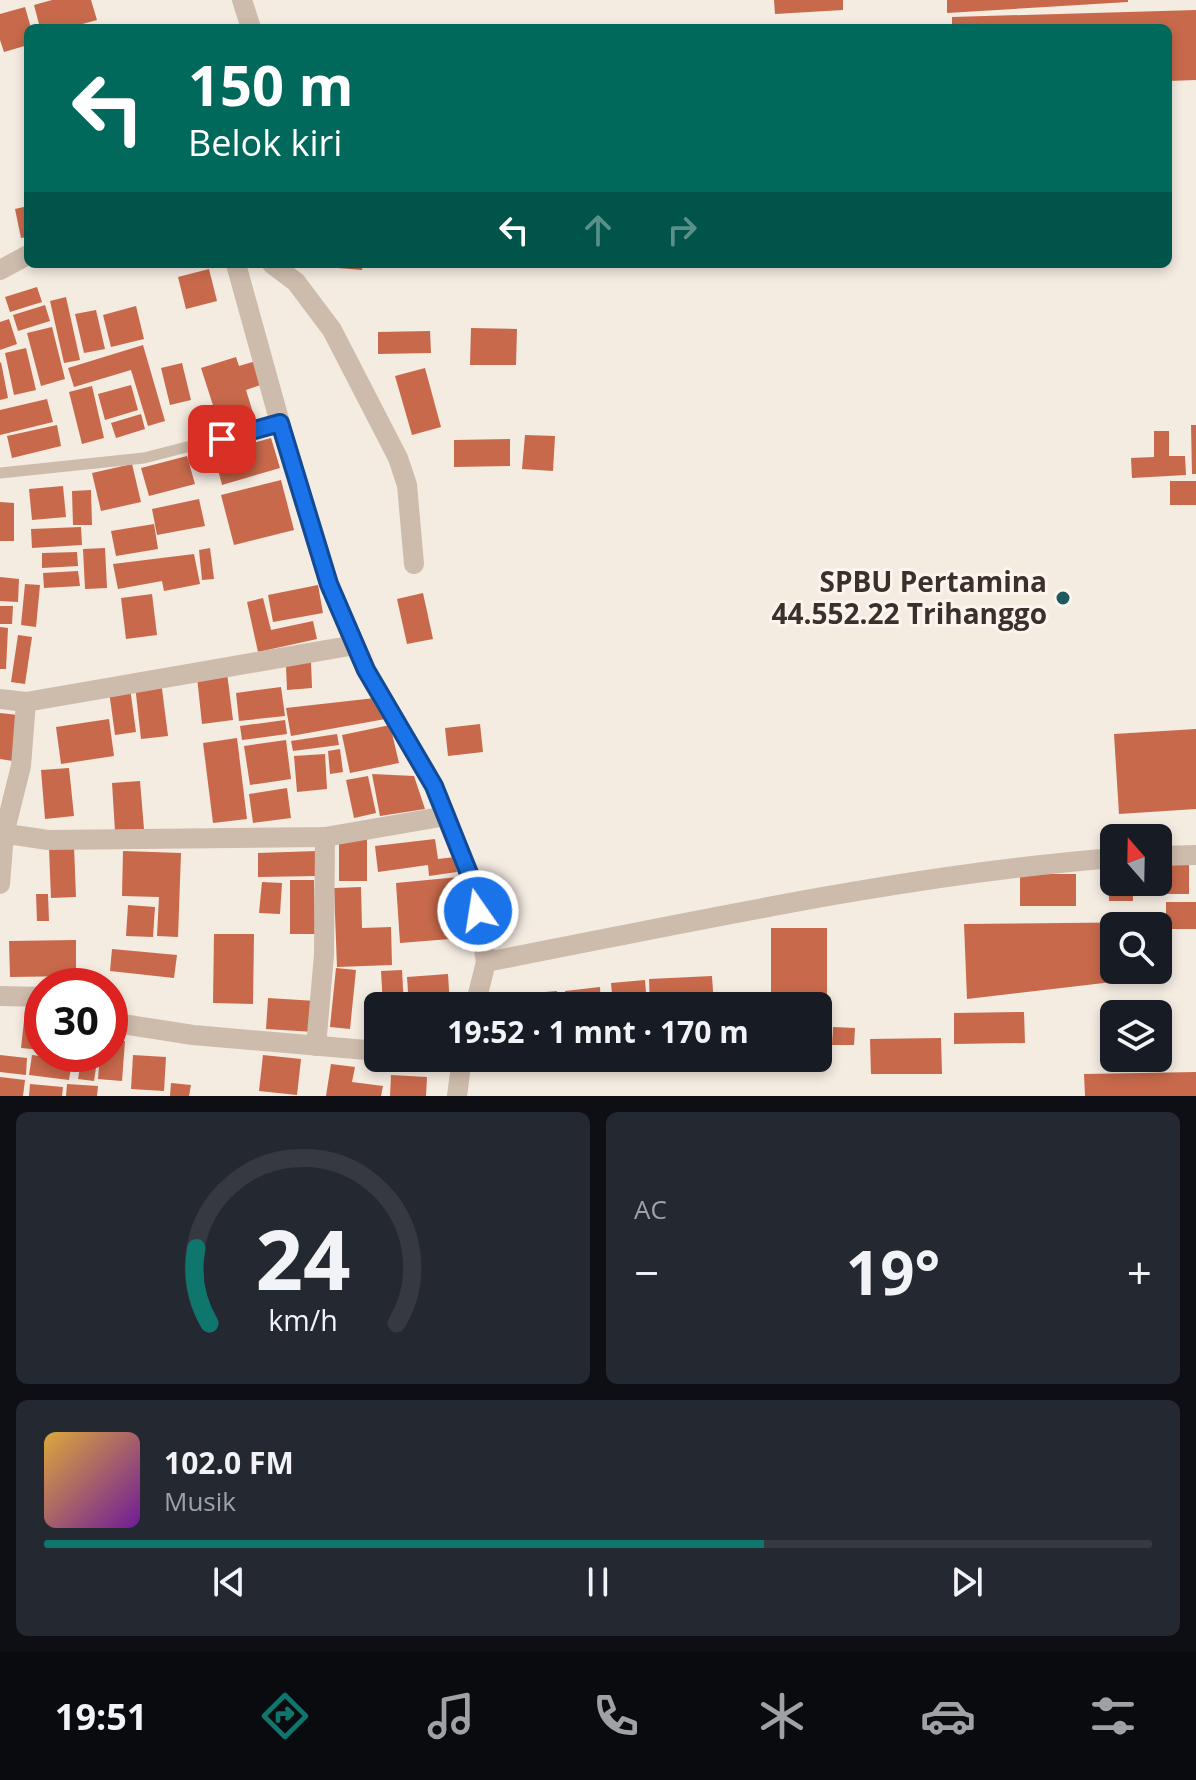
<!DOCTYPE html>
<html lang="id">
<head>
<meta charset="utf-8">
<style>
  body { margin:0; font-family:"Open Sans",sans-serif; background:#242831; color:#f1f3f6; height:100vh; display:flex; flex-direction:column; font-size:30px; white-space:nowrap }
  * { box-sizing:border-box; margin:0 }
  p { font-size:26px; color:#9ea1a6 }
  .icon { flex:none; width:44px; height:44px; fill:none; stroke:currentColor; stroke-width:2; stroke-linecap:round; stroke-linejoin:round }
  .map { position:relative; height:1096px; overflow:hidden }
  .sheet { display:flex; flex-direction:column; gap:16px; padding:16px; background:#0d0f14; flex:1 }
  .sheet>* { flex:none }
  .guide { position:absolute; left:24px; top:24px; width:1148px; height:244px; border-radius:12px; box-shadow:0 4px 12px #0003; background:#00695c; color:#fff; overflow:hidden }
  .needle { width:52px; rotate:340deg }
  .fabs { position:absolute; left:1100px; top:824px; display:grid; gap:16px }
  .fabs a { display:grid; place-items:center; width:72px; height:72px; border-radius:12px; background:#171b24; box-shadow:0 4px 12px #0003; font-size:40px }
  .speed { position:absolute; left:24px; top:968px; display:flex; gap:16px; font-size:40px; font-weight:700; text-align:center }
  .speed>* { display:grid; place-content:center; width:104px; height:104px; border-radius:50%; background:#171b24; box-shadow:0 4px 12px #0003; line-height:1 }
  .speed .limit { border:12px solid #d22; background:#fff; color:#111 }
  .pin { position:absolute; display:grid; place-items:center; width:68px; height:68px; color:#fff; margin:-34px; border-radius:16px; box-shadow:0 4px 12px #0006 }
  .me { position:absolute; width:88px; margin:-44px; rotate:347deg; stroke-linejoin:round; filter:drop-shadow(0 0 6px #0008) }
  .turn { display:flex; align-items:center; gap:28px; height:168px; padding:0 32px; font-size:36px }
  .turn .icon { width:104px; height:104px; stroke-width:2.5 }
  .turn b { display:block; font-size:56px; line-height:68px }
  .lanes { display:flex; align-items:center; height:76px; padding:0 32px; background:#0003; justify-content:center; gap:40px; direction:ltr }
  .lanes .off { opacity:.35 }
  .big { font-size:60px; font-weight:700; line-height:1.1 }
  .sheet .tile { flex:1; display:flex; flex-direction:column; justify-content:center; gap:12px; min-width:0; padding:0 28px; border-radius:12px; background:#242831 }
  .sheet .dial { align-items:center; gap:0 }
  .dial svg { height:208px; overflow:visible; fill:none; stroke:#363941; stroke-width:7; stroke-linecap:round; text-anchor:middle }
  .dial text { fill:#f1f3f6; stroke:none }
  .song { display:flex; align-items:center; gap:24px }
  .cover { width:96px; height:96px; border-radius:12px; background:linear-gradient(135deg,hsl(40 70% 55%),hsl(280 70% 35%)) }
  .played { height:8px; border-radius:4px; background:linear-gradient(90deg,#0f766e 65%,#363941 65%) }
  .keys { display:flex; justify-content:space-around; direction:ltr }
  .heat { display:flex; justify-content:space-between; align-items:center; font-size:44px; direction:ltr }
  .sheet .tiles { flex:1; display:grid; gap:16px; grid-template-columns:1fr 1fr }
  .tile:last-child { grid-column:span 2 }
  .trip { position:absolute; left:364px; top:992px; width:468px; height:80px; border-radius:12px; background:#171b24; box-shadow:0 4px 12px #0003; font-weight:700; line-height:80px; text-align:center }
  .tabs { display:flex; height:128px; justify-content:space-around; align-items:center; background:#090b0e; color:#9ea1a6 }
  .tabs .icon { width:56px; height:56px }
  .tabs .on { color:#0f766e }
  .tabs b { font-size:36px; color:#f1f3f6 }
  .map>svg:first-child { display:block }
  .building { fill:#c8694b; fill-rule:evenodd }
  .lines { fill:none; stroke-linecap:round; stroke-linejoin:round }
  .service { stroke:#cdbbac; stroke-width:11 }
  .minor { stroke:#cdbbac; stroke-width:20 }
  .route-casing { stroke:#114b97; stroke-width:20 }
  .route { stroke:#1a73e8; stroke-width:14 }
  .poi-dot { fill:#1f5a5e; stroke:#fbf5ee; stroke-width:3 }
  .labels { text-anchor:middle; stroke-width:6; stroke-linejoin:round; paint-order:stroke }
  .poi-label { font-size:28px; font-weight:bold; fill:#3b302b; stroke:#fbf5ee; text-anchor:end }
</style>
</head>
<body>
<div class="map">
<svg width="1196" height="1096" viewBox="0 0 1196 1096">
  <rect width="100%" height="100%" fill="#f4ebe1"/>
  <g class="building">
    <polygon points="52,0 91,0 97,20 68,28 40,28 34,5"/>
    <polygon points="774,0 843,0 843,10 775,14"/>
    <polygon points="947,0 1128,0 1128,2 947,13"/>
    <polygon points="25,7 31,28 28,28 28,45 4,52 0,40 0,14"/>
    <polygon points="1196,10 1196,80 1168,81 1168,28 952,28 952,17"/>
    <polygon points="28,206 28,237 21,238 15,209"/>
    <polygon points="326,264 363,264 362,270 326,267"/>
    <polygon points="209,269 217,301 186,309 178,277"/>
    <polygon points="37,287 42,302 10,312 5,297"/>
    <polygon points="66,297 80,360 64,363 50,301"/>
    <polygon points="45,305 50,321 18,331 13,315"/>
    <polygon points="136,306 144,339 111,347 103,315"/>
    <polygon points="96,310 105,349 84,353 75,314"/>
    <polygon points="9,319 17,344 0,350 0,322"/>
    <polygon points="52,327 65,379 41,386 27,333"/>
    <polygon points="471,328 517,329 516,365 470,365"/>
    <polygon points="430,331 431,353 378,354 378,332"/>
    <polygon points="143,345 165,421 148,426 131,370 74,387 68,368"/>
    <polygon points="26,348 36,390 14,395 5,353"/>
    <polygon points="236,357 239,366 256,361 263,384 246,390 254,416 220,427 201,368"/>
    <polygon points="1,362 8,398 0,400 0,363"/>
    <polygon points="182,363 191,400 170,405 161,368"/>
    <polygon points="425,368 441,427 412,435 395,376"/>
    <polygon points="131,385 138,410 105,420 98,394"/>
    <polygon points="92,386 104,438 82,444 69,392"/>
    <polygon points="47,399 53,422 0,435 0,410"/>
    <polygon points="141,414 145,429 116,438 111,423"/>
    <polygon points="57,425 61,446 12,458 7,436"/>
    <polygon points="1191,425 1196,425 1196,474 1192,474"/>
    <polygon points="1154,431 1169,431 1169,456 1185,456 1186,475 1132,478 1131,458 1154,457"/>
    <polygon points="525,435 555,436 553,471 522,469"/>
    <polygon points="271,438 280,468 222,485 214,454"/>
    <polygon points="510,439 510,466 454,467 454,440"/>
    <polygon points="187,456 195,484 149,496 141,468"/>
    <polygon points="132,464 141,502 101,511 92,473"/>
    <polygon points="281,480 294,530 234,545 221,495"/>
    <rect x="1170" y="481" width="26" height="24"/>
    <polygon points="63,486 66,517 32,520 29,489"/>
    <polygon points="91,490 92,525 73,525 72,491"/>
    <polygon points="199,499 205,526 157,535 152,509"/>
    <polygon points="0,502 14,503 14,541 0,541"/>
    <polygon points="154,524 158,549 116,556 111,531"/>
    <polygon points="81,527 82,545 32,548 31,529"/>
    <polygon points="105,548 107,588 85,589 83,549"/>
    <polygon points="210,548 214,579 202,580 199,550"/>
    <polygon points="77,552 78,566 42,568 42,553"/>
    <polygon points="194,554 200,584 164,591 162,581 118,589 113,564"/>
    <polygon points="78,571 80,586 44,588 43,573"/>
    <polygon points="0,577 19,579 18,602 0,601"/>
    <polygon points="25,584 40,585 36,627 21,625"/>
    <polygon points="318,585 323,613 273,622 268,595"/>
    <polygon points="423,593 433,639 407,644 397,599"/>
    <polygon points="152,594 157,635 126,639 121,598"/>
    <polygon points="263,598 271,630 313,621 317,639 258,652 247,602"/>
    <polygon points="0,606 13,606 12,624 0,624"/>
    <polygon points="0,627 8,628 6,669 0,669"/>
    <polygon points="18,635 32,637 25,684 11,682"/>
    <polygon points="311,662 312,688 287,690 286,666"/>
    <polygon points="227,673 233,720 202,724 197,677"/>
    <polygon points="161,681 168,736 141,739 135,685"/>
    <polygon points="281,687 285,716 239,721 236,693"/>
    <polygon points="130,688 136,732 115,735 109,691"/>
    <polygon points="375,698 391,718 291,736 286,708"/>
    <polygon points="0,713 18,715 13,761 0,759"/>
    <polygon points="109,719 114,756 61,764 56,727"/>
    <polygon points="285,720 287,734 242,740 240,726"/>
    <polygon points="480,724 483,752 448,756 445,728"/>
    <polygon points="390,725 399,763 350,773 342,735"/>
    <polygon points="1196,729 1196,809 1119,814 1114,734"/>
    <polygon points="337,734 339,745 293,751 291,741"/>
    <polygon points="237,738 247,819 213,823 203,743"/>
    <polygon points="286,740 291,779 250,785 244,746"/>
    <polygon points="340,749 343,772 330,774 328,751"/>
    <polygon points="325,754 327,789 297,792 294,756"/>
    <polygon points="69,768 74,816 45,819 41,770"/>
    <polygon points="372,774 414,776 425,809 380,816"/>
    <polygon points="368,776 376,813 354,818 346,780"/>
    <polygon points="140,781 144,829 115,831 112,783"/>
    <polygon points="287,788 291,818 253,823 249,794"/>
    <polygon points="367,837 367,881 339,881 339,838"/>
    <polygon points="435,839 438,859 455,857 457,872 429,876 428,865 378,872 375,846"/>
    <polygon points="74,847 76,897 51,898 49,848"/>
    <polygon points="123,851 181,853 178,937 157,936 159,897 122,896"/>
    <polygon points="317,851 318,876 258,877 258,853"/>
    <polygon points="1108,863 1114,863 1114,882 1133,882 1133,901 1109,901"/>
    <polygon points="1158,863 1189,863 1189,894 1137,894 1137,882 1158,882"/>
    <rect x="1020" y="874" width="56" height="32"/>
    <polygon points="459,877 463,938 400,943 396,883"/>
    <polygon points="290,880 314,880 315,934 290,934"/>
    <polygon points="262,882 282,883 280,914 259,913"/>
    <polygon points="361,887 362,928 391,927 392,965 337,967 334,888"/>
    <polygon points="36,894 48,894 49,921 37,921"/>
    <rect x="1166" y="902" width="30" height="27"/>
    <polygon points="128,905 155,907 153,937 126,936"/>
    <path d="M 1161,922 L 1164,976 L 967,999 L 964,924 ZM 1114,926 L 1158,926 L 1158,970 L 1114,970 Z"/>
    <polygon points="771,928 827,928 827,1011 818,1011 818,1006 771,1006"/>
    <polygon points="214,934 254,934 253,1004 213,1003"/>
    <polygon points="76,940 76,976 10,977 9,941"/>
    <polygon points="112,949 177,955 174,978 110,971"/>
    <polygon points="336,968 356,970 350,1029 330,1027"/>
    <polygon points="402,970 404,1006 383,1006 381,971"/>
    <polygon points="448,974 450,1006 409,1006 407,977"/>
    <polygon points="712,976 714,1006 650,1006 649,979"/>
    <polygon points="645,980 647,1006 613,1006 611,983"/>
    <polygon points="600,987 601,1006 566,1006 565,991"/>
    <polygon points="557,991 559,1006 508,1006 507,995"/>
    <polygon points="268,998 316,1001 314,1032 266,1029"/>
    <polygon points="1024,1012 1025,1043 954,1044 954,1013"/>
    <polygon points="24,1021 42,1022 42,1050 21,1048"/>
    <polygon points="833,1027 855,1028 854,1045 832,1045"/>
    <polygon points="941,1038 942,1074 871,1074 870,1039"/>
    <polygon points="110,1040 125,1041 122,1081 98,1079 100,1054 110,1054"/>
    <polygon points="82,1054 98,1054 94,1081 78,1079"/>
    <polygon points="0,1055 27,1058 26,1075 0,1072"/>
    <polygon points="32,1055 72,1060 69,1080 29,1075"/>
    <polygon points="133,1055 166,1057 164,1091 131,1089"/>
    <polygon points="263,1055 301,1059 297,1095 259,1091"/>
    <polygon points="331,1064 355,1067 352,1082 383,1086 381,1096 326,1096"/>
    <polygon points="1196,1072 1196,1096 1085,1096 1084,1074"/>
    <polygon points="391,1075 427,1077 426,1096 390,1096"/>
    <polygon points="0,1077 25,1080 23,1096 0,1096"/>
    <polygon points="171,1083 191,1085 189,1096 170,1096"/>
    <polygon points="30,1084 63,1087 62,1096 29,1096"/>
    <polygon points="67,1084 98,1086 97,1096 66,1096"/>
  </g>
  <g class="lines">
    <polyline class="service" points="0,473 144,458 280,423"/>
    <g class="minor">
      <polyline points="242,0 251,28"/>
      <polyline points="236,264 280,423 329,584 366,670 434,786 474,886 486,962 475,1006"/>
      <polyline points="272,264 296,282 332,330 398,458 407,485 414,564"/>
      <polyline points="0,270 28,255"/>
      <polyline points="0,699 26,702"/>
      <polyline points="0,833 48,840 325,837 446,816"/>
      <polyline points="1158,856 1196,855"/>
      <polyline points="0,884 4,834 21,766 26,702 355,645"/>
      <path d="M 486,962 C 694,922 902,875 1114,858"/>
      <polyline points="0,996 42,997"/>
      <polyline points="110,1022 193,1035 378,1051"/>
      <polyline points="316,1046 324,955 325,837"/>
      <polyline points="457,1096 462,1058"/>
    </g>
  </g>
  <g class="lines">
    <g class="route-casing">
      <polyline id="route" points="222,439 280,423 329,584 366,670 434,786 474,886 478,911"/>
    </g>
    <use href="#route" class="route"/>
  </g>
  <circle class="poi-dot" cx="1063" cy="598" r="8"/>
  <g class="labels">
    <g class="poi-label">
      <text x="1047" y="592">SPBU Pertamina<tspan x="1047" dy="32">44.552.22 Trihanggo</tspan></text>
    </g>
  </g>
</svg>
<div class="fabs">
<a><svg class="needle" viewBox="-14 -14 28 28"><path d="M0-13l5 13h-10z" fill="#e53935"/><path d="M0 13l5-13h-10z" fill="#9ea1a6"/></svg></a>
<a><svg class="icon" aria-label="search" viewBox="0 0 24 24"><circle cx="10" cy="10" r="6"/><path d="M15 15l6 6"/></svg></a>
<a><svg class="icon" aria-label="layers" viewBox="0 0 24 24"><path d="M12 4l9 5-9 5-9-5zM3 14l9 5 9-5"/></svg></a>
</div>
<div class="speed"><div class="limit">30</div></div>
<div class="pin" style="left:222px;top:439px;background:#d93025"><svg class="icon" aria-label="arrive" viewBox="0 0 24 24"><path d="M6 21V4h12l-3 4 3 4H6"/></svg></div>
<svg class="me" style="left:478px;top:911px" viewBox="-20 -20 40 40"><circle r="17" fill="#1a73e8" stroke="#fff" stroke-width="3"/><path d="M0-11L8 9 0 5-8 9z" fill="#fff"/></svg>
<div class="trip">19:52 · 1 mnt · 170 m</div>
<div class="guide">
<div class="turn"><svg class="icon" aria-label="left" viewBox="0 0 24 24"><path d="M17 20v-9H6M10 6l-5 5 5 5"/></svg><div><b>150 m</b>Belok kiri</div></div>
<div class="lanes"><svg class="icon" aria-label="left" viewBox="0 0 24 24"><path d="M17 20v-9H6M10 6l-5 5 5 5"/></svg><svg class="icon off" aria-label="ahead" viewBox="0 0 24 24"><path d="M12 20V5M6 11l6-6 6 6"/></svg><svg class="icon off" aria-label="right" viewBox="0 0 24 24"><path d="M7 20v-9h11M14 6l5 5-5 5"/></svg></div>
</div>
</div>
<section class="sheet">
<div class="tiles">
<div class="tile dial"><svg viewBox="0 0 100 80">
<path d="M14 69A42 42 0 1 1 86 69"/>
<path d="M14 69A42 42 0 0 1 9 40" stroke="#0f766e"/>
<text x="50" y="56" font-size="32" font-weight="700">24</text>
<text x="50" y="72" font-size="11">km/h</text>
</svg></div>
<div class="tile"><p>AC</p>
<div class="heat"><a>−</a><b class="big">19°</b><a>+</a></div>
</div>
<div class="tile">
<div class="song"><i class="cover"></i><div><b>102.0 FM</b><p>Musik</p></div></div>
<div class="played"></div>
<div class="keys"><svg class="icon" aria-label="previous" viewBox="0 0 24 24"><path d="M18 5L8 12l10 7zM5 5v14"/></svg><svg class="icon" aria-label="pause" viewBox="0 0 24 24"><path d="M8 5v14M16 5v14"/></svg><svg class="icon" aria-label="next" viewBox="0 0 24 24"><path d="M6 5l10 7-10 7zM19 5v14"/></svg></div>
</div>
</div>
</section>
<nav class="tabs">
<b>19:51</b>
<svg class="icon on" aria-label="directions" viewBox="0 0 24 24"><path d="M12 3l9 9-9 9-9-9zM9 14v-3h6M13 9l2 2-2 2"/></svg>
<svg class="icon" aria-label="music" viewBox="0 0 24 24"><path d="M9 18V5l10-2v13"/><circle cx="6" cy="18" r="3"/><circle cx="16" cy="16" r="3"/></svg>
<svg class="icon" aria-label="phone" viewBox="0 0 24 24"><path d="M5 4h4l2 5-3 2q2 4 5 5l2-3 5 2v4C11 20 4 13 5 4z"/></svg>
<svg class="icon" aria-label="climate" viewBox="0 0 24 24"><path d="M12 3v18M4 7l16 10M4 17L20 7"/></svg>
<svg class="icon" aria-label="car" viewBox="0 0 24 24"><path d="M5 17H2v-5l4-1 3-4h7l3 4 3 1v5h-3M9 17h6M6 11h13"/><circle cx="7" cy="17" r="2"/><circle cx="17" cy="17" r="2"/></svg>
<svg class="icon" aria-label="filters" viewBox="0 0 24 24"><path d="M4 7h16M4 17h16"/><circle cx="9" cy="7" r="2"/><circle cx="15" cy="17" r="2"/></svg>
</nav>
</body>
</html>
